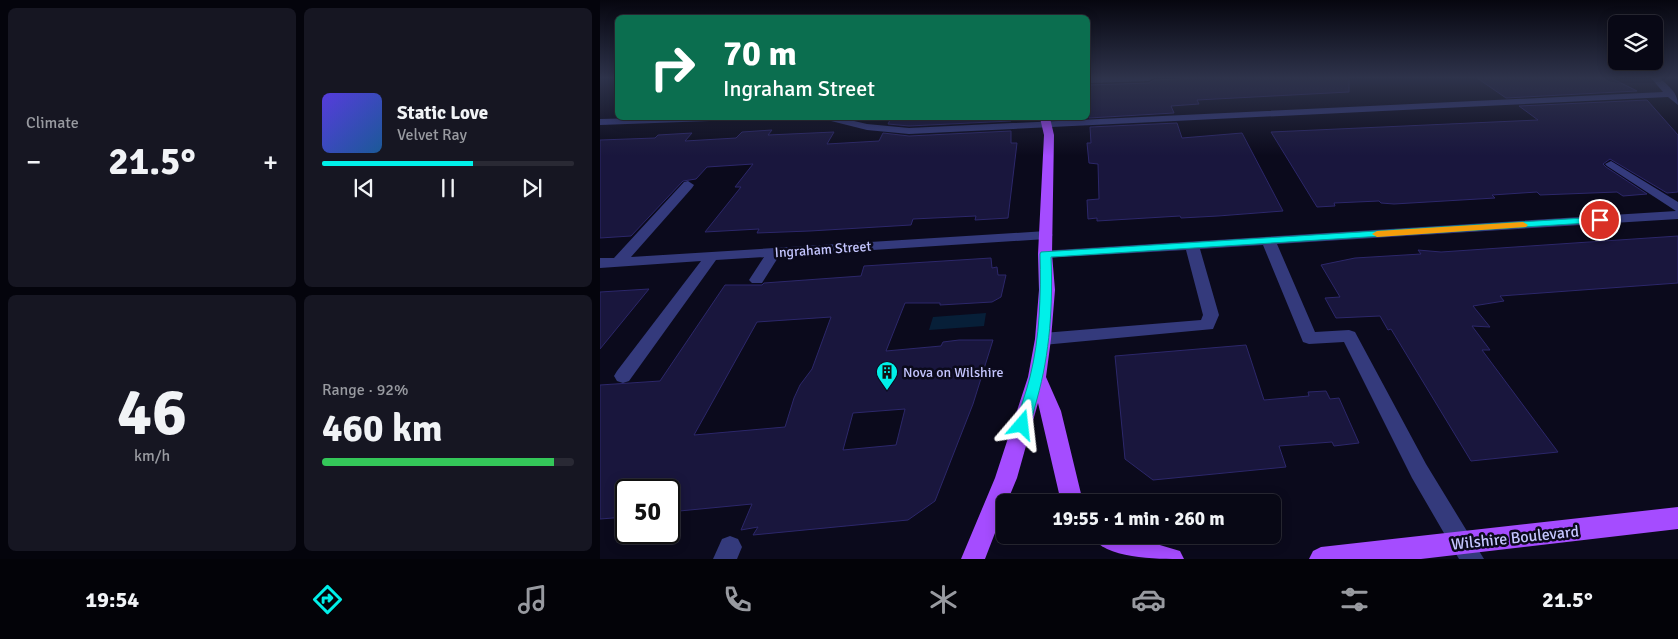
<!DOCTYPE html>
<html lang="en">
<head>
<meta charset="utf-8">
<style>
  body { margin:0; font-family:Signika,sans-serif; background:#161622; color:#f1f3f6; height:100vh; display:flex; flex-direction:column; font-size:19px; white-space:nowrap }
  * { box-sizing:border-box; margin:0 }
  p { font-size:16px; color:#989aa0 }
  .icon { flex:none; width:28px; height:28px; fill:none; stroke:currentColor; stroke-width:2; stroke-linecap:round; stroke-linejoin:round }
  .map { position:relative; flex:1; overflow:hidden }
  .panel { display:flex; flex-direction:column; gap:8px; padding:8px; background:#04040c; width:600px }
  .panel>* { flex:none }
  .guide { position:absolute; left:15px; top:15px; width:475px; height:105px; border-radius:8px; box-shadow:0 2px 12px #0003,0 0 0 1px #292934; background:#0b6e4f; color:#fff; overflow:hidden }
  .controls { position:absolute; left:1008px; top:15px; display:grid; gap:10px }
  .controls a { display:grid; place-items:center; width:55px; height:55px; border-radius:8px; background:#080815; box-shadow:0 2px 12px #0003,0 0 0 1px #292934; font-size:25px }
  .speed { position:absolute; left:15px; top:479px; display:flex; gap:10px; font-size:25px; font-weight:700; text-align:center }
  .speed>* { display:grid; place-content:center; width:65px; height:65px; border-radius:50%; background:#080815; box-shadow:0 2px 12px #0003,0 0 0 1px #292934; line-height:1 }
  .speed .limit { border:2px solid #111; border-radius:8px; background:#fff; color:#111 }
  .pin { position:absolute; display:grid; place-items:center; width:42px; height:42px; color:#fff; margin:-21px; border:2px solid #fff; border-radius:50%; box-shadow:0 1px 5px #0007 }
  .me { position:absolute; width:55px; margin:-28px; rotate:17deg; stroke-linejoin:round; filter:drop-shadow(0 0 4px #0008) }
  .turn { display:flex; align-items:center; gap:18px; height:105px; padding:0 25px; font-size:22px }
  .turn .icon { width:65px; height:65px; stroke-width:2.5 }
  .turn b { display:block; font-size:35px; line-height:42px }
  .big { font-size:38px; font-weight:700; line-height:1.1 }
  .panel .card { flex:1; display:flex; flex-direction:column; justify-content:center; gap:8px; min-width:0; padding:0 18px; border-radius:8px; background:#161622 }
  .panel .dial { align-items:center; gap:0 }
  .dial b { font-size:65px; line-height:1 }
  .song { display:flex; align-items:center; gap:15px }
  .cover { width:60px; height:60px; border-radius:8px; background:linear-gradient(135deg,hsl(250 70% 55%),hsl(210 70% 35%)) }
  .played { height:5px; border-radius:2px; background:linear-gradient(90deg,#00f0e9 60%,#292934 60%) }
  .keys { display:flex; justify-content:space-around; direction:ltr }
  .heat { display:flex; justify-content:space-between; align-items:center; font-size:28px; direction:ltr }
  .charge { height:8px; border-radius:4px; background:linear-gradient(90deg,#34c759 92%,#292934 0) }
  .panel .tiles { flex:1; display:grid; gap:8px; grid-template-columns:repeat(2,1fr) }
  .trip { position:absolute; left:396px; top:494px; width:285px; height:50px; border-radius:8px; background:#080815; box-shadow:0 2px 12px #0003,0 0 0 1px #292934; font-weight:700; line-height:50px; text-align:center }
  .menu { display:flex; height:80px; justify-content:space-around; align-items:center; background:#030308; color:#989aa0 }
  .menu .icon { width:35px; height:35px }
  .menu .active { color:#00f0e9 }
  .menu b { font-size:22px; color:#f1f3f6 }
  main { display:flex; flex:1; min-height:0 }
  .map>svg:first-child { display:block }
  .water { fill:#071f38 }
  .building { fill:#19163d; stroke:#2c276a; fill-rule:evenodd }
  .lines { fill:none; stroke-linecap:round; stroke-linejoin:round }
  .minor { fill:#343a7c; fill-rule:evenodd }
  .major { fill:#a54cff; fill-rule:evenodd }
  .route { fill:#00f0e9; stroke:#009c97 }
  .slow { fill:#f59e0b }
  .labels { text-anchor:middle; stroke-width:5; stroke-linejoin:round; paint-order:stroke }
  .street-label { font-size:14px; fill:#c5c6ff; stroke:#0b0a1c }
  .poi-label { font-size:14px; fill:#c5c6ff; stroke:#0b0a1c; text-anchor:start }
  .near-street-label { font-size:16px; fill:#c5c6ff; stroke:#0b0a1c }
</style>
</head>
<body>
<main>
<section class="panel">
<div class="tiles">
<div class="card"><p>Climate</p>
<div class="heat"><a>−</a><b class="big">21.5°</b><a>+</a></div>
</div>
<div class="card">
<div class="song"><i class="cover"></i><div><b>Static Love</b><p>Velvet Ray</p></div></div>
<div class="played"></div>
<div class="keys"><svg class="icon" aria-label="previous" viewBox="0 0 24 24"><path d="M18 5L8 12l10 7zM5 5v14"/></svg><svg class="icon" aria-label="pause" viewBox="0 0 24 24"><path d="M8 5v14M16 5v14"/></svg><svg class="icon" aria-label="next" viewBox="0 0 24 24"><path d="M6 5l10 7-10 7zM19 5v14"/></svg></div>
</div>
<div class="card dial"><b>46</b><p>km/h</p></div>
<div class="card"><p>Range · 92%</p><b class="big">460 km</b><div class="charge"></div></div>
</div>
</section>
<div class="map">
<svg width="1078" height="559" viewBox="0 0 1078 559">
  <rect width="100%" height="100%" fill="#0b0a1c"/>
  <polygon class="water" points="386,313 384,326 329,330 333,317"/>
  <g class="building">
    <polygon points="599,78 749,78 749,92 597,100 599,104 571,106 574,113 489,118 488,85 549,83 554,80"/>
    <polygon points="877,78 1011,78 1037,91 906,98"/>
    <polygon points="1047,100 1078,135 1078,192 1067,193 1010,159 1003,164 1006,167 1047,194 1023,196 1017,192 940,195 937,192 892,195 895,198 794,204 781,203 779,201 734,203 735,206 717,207 671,132 938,120 919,106"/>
    <polygon points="291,118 411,118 411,121 309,126 288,124"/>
    <polygon points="577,123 582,138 642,133 683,211 618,216 581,218 580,216 497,221 497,218 488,219 487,200 499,199 498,164 489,163 487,143 491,143 490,127"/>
    <polygon points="172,130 168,135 234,132 227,144 279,141 283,133 309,136 411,131 411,143 417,143 408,218 375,220 376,216 313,219 311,225 210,231 157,233 159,229 105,232 141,187 135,187 153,164 107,167 96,179 83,181 31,236 0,238 0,140 55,138 58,135 92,133 85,141 136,138 142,132"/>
    <polygon points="1078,236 1078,283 900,296 904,301 873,306 890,327 872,326 890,350 882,350 958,452 871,461 791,329 788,330 780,316 736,318 725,298 740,297 721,265 755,258 821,254 818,250 841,252"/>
    <path d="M 391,258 L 392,268 L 397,267 L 398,275 L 406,275 L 401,297 L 392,302 L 340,305 L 340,303 L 305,303 L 286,351 L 341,346 L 343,342 L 359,340 L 393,340 L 373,404 L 335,501 L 308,520 L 153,535 L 158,527 L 141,530 L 152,504 L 69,512 L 69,490 L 26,490 L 26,517 L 0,519 L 0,385 L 60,381 L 125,285 L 162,285 L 164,283 L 261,276 L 264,266 ZM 231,317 L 212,369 L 200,385 L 194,398 L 185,427 L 94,435 L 157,322 ZM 305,409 L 296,445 L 243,450 L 253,413 Z"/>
    <polygon points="49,289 0,349 0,292"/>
    <polygon points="646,345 664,400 709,396 708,392 726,391 730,399 739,398 759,443 734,446 732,442 679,446 686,467 553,480 525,459 515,356"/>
  </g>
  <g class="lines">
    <g class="minor">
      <polygon points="488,78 553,78 549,81 488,83"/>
      <path d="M 1051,78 L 1060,78 C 1068,86 1078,92 1078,105 L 1068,97 L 309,134 L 267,130 L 227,120 L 226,118 L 241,118 L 267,124 L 309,128 L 1063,92 Z"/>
      <polygon points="40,118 115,118 110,121 0,125 0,119"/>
      <polygon points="1011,161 1078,202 1078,219 677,244 715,332 749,330 755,332 826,464 884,559 859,559 812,478 744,342 709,344 703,342 663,245 600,249 619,315 613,329 443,345 437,343 435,339 437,335 443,333 601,320 603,315 586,250 445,258 440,257 438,254 440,251 1076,211 1007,166 1005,164"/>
      <polygon points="88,181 94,185 92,188 31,257 446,231 453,235 446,239 179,256 162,283 152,283 149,280 164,257 116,260 29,381 23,383 17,381 14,376 17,371 101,261 0,268 0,258 14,258 84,182"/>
      <polygon points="130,536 138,539 142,547 137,559 113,559 122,539"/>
    </g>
    <g class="major">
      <polygon points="440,118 450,118 454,135 452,254 455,290 451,339 446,377 461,411 483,502 461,502 438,403 417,478 407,502 405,502 405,507 385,559 361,559 395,478 428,377 435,339 439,290 438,254 444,135"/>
      <polygon points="1078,507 1078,529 821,559 709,559 713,551 721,547"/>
      <path d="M 491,535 L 526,535 L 580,551 L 584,559 C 556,559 504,559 491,535 Z"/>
    </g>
  </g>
  <linearGradient id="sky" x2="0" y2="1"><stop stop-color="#06060f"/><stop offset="0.5" stop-color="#2e334b"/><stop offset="1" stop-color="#2e334b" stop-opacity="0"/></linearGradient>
  <rect width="1078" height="156" fill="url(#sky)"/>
  <path class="route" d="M 1000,217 L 1003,218 L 1003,222 L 451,257 C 453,305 450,353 437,399 C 434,409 432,420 428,429 L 422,431 L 417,429 L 415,425 C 420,409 426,393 430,377 C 440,337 441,295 440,254 L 441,252 Z"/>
  <polygon class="slow" points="923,222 928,225 926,227 777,237 772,234 777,231"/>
  <defs>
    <g id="building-pin" transform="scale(1.125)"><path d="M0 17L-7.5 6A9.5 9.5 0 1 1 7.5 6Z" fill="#00f0e9" stroke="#0b0a1c"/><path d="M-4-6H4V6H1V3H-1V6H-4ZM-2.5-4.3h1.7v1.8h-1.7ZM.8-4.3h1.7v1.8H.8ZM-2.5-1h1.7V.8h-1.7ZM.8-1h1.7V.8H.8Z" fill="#111"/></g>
  </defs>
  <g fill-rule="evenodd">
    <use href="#building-pin" x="287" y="372"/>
  </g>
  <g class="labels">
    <g class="street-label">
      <text transform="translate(223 249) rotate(-4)" y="5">Ingraham Street</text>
    </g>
    <g class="poi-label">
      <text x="303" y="377">Nova on Wilshire</text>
    </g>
    <g class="near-street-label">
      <text transform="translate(915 537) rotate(-6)" y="6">Wilshire Boulevard</text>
    </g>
  </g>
</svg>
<div class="controls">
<a><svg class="icon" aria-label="layers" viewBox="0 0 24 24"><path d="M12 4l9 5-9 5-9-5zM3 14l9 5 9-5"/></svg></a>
</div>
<div class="speed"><div class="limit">50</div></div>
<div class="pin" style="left:1000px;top:220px;background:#d93025"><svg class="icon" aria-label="arrive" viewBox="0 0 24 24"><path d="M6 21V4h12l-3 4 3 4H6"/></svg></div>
<svg class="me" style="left:422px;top:425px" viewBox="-20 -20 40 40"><path d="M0-17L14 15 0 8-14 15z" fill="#00f0e9" stroke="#fff" stroke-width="4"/></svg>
<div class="trip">19:55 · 1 min · 260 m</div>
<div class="guide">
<div class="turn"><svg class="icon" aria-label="right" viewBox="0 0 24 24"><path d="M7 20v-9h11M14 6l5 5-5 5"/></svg><div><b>70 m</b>Ingraham Street</div></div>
</div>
</div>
</main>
<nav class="menu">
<b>19:54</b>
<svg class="icon active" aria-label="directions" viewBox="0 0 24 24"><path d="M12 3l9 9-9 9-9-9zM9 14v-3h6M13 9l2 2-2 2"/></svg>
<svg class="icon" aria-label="music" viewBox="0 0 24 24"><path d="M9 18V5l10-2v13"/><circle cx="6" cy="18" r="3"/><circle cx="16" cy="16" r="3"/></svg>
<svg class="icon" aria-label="phone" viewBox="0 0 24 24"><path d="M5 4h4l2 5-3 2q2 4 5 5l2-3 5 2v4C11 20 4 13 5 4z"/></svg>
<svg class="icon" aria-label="climate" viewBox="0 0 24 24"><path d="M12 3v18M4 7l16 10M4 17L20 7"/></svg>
<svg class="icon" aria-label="car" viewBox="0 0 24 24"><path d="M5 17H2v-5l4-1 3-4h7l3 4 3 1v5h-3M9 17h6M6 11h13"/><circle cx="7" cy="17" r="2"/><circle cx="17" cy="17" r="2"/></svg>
<svg class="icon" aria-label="filters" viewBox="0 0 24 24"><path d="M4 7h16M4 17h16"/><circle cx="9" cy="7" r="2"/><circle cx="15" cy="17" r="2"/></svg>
<b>21.5°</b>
</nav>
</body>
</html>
